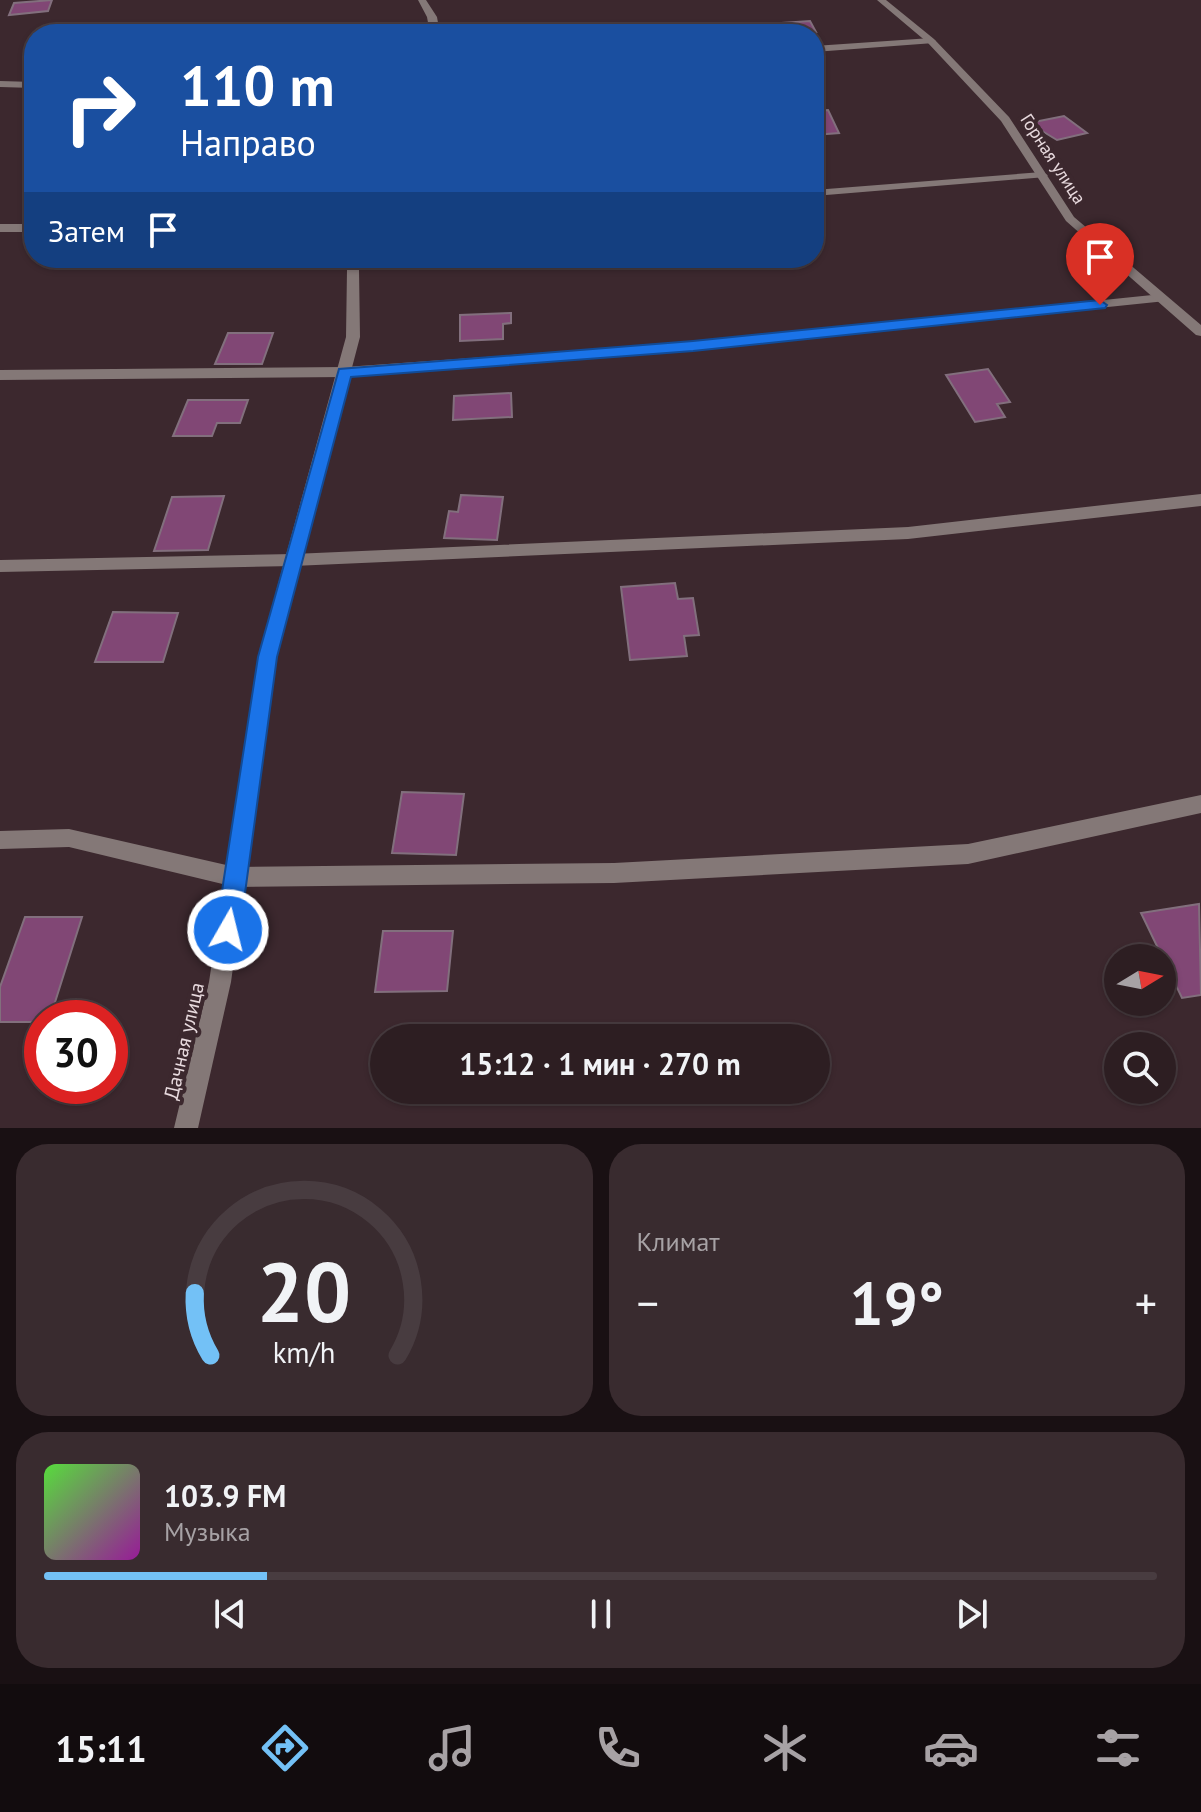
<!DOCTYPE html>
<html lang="ru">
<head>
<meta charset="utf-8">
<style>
  body { margin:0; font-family:"PT Sans",sans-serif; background:#392b2f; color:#f1f3f6; height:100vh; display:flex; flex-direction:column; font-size:30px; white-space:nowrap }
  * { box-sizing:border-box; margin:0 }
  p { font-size:26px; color:#a7a2a5 }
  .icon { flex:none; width:44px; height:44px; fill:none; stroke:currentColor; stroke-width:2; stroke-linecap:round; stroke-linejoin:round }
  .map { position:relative; height:1128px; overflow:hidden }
  .panel { display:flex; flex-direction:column; gap:16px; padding:16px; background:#191013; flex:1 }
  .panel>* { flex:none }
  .guide { position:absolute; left:24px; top:24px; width:800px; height:244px; border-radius:32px; box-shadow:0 2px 6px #0004,0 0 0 2px #483c40; background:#1a4fa0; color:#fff; overflow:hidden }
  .needle { width:52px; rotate:80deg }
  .buttons { position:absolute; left:1104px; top:944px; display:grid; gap:16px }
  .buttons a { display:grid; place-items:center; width:72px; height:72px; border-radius:50%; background:#2d1e22; box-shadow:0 2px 6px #0004,0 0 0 2px #483c40; font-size:40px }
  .speed { position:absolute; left:24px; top:1000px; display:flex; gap:16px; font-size:40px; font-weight:700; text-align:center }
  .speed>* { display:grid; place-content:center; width:104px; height:104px; border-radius:50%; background:#2d1e22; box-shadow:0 2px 6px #0004,0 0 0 2px #483c40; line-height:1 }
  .speed .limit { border:12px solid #d22; background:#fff; color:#111 }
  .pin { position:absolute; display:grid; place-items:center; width:68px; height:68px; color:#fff; margin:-82px -34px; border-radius:50% 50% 50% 0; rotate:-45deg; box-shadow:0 0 8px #0007 }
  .pin .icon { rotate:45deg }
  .me { position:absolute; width:88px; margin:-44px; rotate:8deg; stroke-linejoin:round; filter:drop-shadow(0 0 6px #0008) }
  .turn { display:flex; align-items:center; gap:28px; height:168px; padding:0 24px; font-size:36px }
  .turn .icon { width:104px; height:104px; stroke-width:2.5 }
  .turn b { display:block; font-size:56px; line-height:68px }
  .then { display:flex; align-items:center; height:76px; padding:0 24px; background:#0003; gap:16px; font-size:30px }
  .big { font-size:60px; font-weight:800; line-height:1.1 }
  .panel .widget { flex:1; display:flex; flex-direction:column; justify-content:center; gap:12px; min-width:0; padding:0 28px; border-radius:32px; background:#392b2f }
  .panel .dial { align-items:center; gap:0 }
  .dial svg { height:208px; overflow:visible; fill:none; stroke:#483c40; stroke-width:7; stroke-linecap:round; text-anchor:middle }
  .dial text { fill:#f1f3f6; stroke:none }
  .song { display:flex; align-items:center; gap:24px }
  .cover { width:96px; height:96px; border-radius:12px; background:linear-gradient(135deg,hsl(110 70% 55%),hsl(300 70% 35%)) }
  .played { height:8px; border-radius:4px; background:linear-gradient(90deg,#73c1f6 20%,#483c40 20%) }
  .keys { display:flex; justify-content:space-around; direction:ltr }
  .heat { display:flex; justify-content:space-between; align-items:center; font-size:44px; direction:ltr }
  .panel .tiles { flex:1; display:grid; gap:16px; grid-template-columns:1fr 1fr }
  .widget:last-child { grid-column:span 2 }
  .trip { position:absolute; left:370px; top:1024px; width:460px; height:80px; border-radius:40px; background:#2d1e22; box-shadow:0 2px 6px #0004,0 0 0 2px #483c40; font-weight:800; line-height:80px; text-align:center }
  .dock { display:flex; height:128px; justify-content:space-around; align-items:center; background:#120c0e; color:#a7a2a5 }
  .dock .icon { width:56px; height:56px }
  .dock .current { color:#73c1f6 }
  .dock b { font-size:36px; color:#f1f3f6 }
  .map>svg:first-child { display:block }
  .building { fill:#814775; stroke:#826f7d; stroke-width:2 }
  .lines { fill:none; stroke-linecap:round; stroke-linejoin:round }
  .lane { fill:#847877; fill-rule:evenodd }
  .street { fill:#847877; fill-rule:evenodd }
  .route { fill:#1a73e8; stroke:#114b97; stroke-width:2 }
  .labels { text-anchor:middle; stroke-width:8; stroke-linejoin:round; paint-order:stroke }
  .far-street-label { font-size:18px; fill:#e8dade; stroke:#3c282e }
  .street-label { font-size:20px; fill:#e8dade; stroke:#3c282e }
</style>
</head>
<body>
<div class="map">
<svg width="1201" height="1128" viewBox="0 0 1201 1128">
  <rect width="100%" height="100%" fill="#3c282e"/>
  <g class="building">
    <polygon points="52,0 48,11 9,15 14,3"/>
    <polygon points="810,21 816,32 773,34 768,24"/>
    <polygon points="828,110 839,133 814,135 814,111"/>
    <polygon points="1064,116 1087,133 1057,140 1029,123"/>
    <polygon points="229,258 292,258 289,268 225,269"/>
    <polygon points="511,313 511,323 503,324 503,339 460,341 460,315"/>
    <polygon points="228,333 273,333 262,364 215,364"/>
    <polygon points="988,369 1010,402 997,404 1005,417 975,422 946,375"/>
    <polygon points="511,393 512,417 453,420 454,396"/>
    <polygon points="188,400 248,400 240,423 217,423 212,436 173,436"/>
    <polygon points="461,495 503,497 497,540 444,538 449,511 458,512"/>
    <polygon points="224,496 208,550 154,551 172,497"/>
    <polygon points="675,583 678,599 693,598 699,635 684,636 687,656 630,660 621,587"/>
    <polygon points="113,612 178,613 163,662 95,662"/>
    <polygon points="402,792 464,794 456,855 392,853"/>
    <polygon points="1199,904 1201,995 1182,998 1141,913"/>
    <polygon points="25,917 82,917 50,1018 42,1018 42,1022 0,1022 0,987"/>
    <polygon points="383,931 453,931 447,991 375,992"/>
  </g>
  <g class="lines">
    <g class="lane">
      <polygon points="931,38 936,41 934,43 814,52 814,46"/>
      <polygon points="1042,172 1048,175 1046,177 814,196 814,190"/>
      <rect x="0" y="224" width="34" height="8"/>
      <polygon points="1162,294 1168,298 1166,301 693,350 345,377 0,380 0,370 345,367 693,342"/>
      <polygon points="1201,494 1201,506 908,539 293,566 0,572 0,560 293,554 908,527"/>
      <polygon points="1201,795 1201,813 968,864 614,883 235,887 69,847 0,849 0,831 69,829 235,867 614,863 968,844"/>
    </g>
    <g class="street">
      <polygon points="418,0 426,0 437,17 440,34 430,34 427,17"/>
      <polygon points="877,0 886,0 934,39 1009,117 1074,217 1201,325 1201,336 1196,335 1066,221 1001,121 928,43"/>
      <polygon points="0,81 34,82 34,88 0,87"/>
      <polygon points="351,258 363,258 359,270 360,337 276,657 231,982 198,1128 174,1128 209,982 258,657 346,337 347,270"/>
    </g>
  </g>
  <polygon class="route" points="1100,300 1107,305 1105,308 693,351 351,377 277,657 240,930 236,938 228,941 219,938 216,930 258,657 339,369 693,341"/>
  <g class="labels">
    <g class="far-street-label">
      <text transform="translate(1053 159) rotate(57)" y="6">Горная улица</text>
    </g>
    <g class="street-label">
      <text transform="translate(184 1041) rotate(-77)" y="7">Дачная улица</text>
    </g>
  </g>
</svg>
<div class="buttons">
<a><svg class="needle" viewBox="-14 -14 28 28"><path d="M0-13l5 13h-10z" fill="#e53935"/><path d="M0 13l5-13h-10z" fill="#a7a2a5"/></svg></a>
<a><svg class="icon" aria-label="search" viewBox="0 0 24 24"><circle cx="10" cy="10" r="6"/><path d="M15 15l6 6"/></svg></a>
</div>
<div class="speed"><div class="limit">30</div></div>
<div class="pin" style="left:1100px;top:305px;background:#d93025"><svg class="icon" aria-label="arrive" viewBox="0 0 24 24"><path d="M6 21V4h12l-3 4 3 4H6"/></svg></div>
<svg class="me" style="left:228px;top:930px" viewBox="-20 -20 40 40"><circle r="17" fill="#1a73e8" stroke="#fff" stroke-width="3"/><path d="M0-11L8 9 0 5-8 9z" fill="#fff"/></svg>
<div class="trip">15:12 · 1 мин · 270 m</div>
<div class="guide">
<div class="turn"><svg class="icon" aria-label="right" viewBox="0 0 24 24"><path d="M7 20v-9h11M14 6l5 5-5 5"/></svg><div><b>110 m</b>Направо</div></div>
<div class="then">Затем<svg class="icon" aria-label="arrive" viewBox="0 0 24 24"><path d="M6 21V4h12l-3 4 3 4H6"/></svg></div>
</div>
</div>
<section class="panel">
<div class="tiles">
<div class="widget dial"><svg viewBox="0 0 100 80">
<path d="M14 69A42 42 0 1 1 86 69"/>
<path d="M14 69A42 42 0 0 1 8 45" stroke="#73c1f6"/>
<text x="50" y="56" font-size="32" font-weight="700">20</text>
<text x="50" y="72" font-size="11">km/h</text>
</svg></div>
<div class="widget"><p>Климат</p>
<div class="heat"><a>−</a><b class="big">19°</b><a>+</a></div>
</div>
<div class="widget">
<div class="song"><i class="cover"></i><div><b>103.9 FM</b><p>Музыка</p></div></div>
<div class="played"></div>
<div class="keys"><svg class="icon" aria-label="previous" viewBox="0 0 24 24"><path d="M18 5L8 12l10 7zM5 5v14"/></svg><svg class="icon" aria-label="pause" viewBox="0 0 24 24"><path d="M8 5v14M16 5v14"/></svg><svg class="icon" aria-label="next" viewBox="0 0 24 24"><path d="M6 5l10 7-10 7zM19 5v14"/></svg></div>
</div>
</div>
</section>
<nav class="dock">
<b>15:11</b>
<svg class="icon current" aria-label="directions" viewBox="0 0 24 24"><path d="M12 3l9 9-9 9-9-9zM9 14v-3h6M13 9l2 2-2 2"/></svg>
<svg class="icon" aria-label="music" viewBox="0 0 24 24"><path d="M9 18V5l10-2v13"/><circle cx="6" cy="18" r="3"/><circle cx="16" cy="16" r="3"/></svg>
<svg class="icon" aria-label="phone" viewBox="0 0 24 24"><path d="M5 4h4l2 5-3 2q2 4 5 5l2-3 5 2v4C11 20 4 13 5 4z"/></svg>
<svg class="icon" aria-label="climate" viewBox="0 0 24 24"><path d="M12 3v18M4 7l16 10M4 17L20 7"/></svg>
<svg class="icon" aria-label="car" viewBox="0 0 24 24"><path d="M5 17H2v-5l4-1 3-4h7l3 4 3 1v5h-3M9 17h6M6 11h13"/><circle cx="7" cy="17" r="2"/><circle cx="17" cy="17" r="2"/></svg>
<svg class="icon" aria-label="filters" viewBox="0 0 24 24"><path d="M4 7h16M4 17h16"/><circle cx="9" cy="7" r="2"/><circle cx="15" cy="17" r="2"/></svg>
</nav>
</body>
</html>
